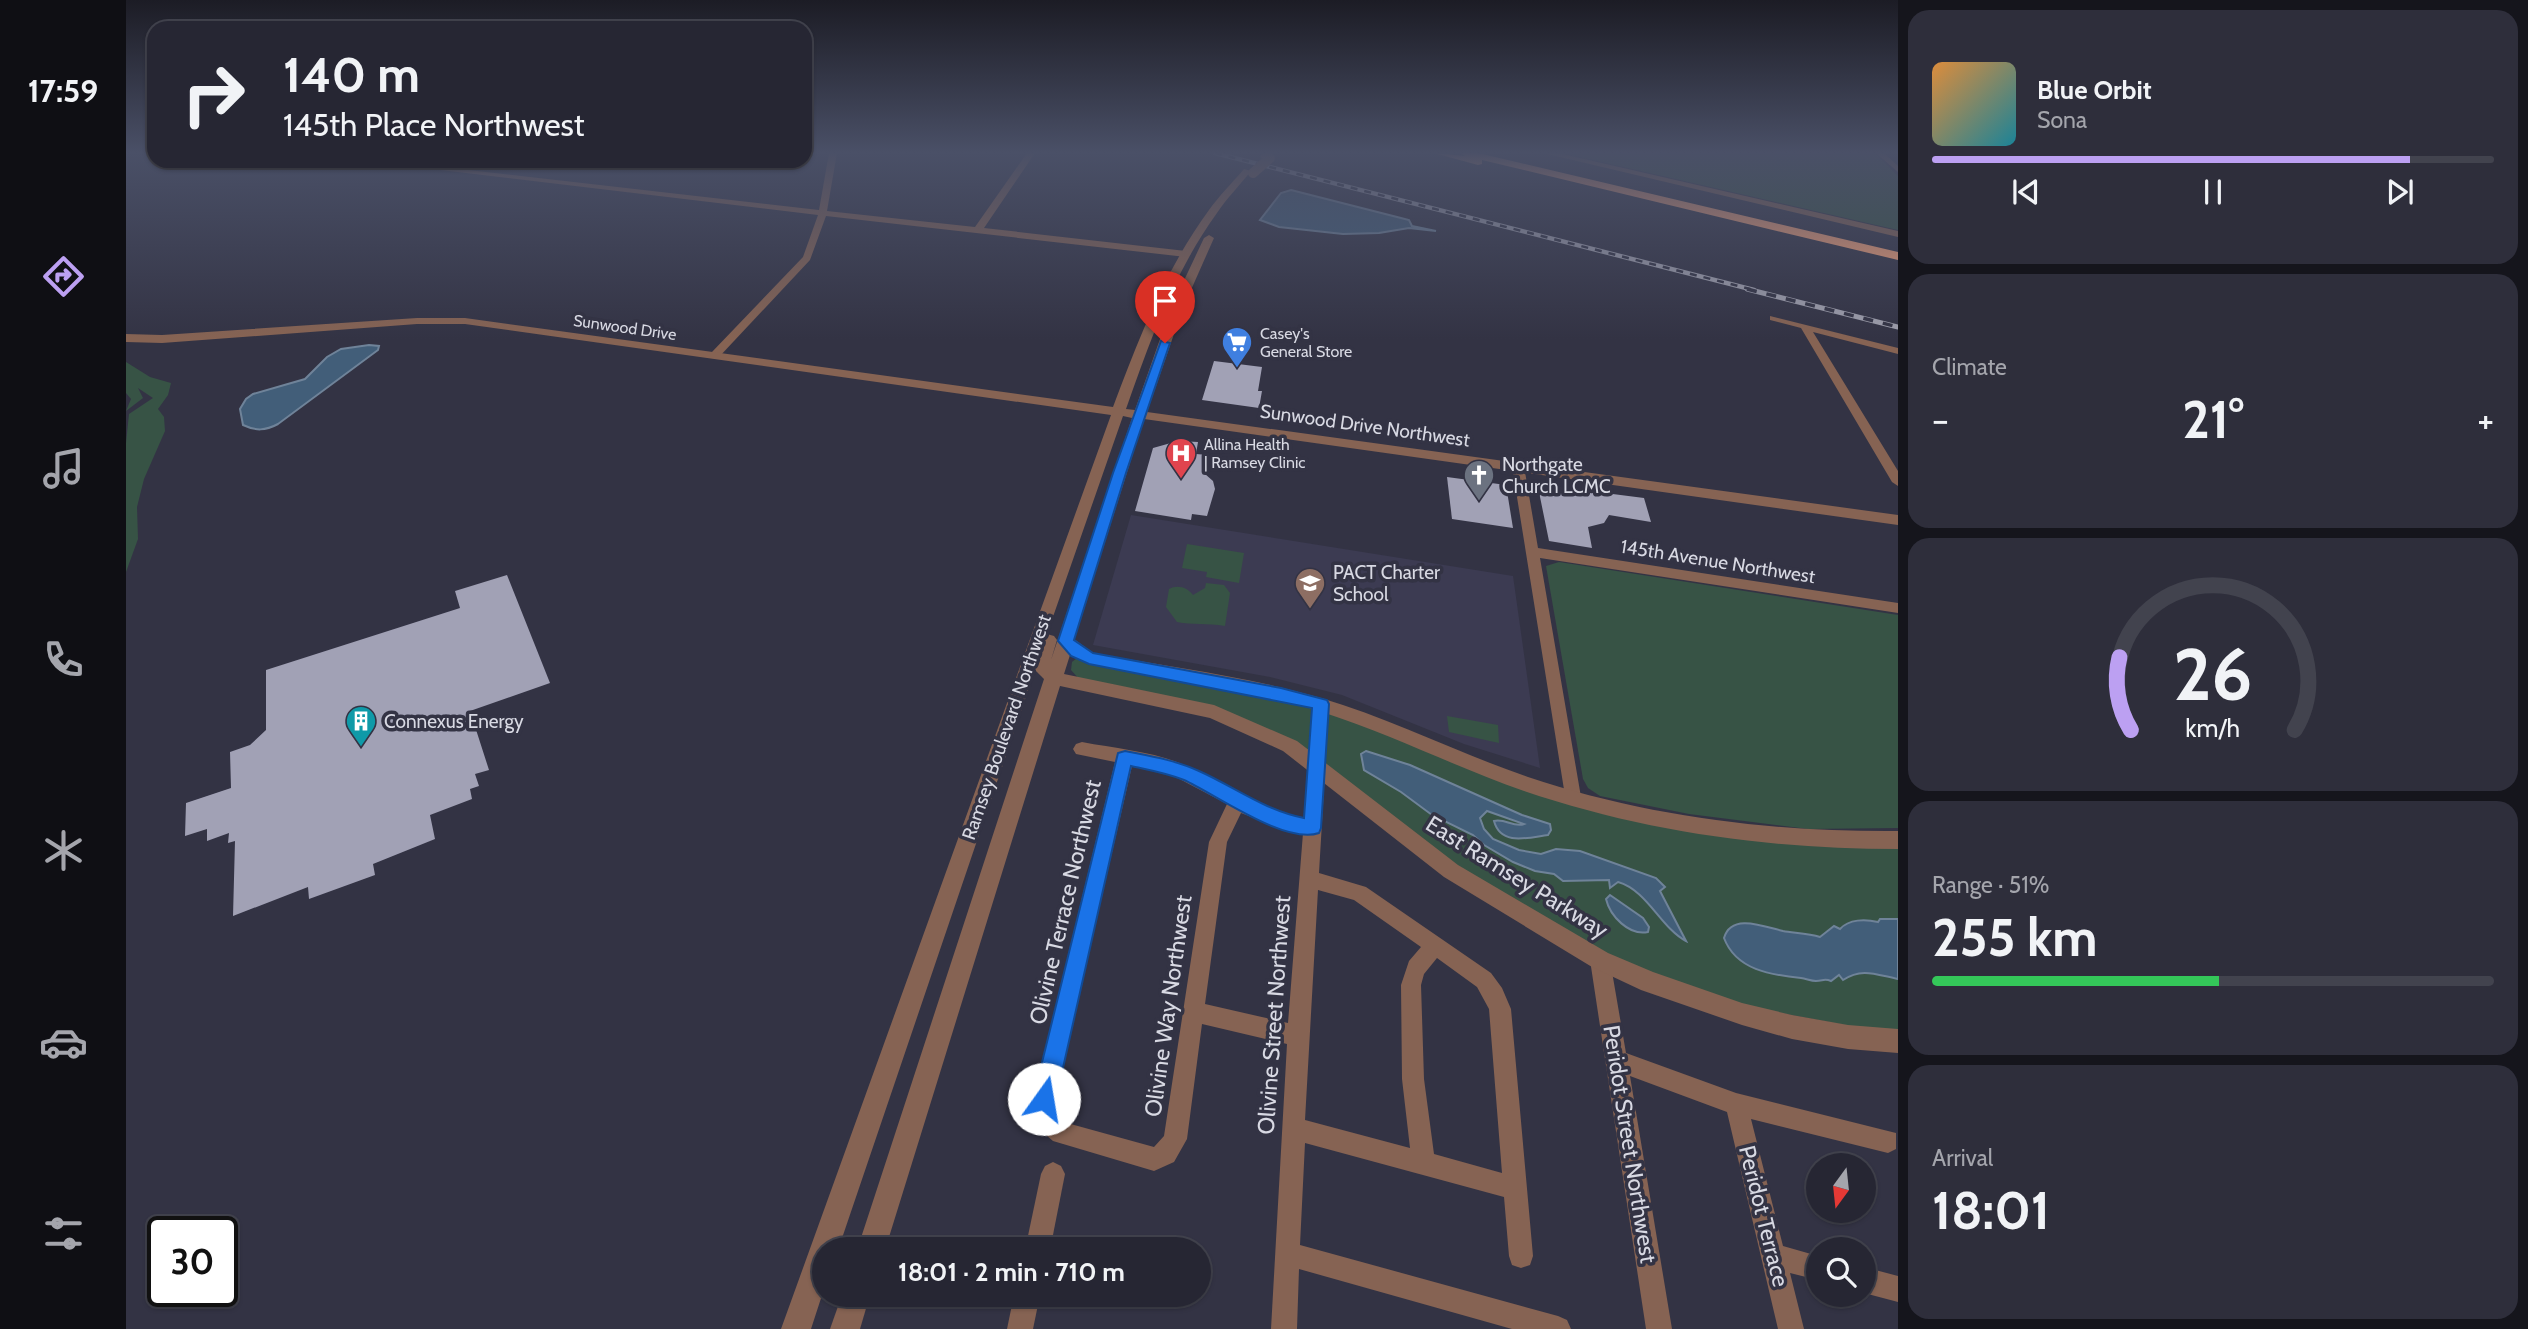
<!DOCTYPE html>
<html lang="en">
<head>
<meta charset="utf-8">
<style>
  body { margin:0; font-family:Cabin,sans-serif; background:#2e2e3b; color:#f1f3f6; height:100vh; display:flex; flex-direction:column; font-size:26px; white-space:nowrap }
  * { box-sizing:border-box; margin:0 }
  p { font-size:23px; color:#a4a5ac }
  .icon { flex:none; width:38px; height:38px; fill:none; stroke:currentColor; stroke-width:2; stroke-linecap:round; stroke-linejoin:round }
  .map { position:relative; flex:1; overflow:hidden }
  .details { display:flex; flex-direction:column; gap:10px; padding:10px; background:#15151c; width:630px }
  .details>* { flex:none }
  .top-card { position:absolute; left:21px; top:21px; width:665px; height:147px; border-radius:21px; box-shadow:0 2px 5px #0004,0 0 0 2px #42434e; background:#262633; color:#f1f3f6; overflow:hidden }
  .needle { width:46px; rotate:195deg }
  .buttons { position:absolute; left:1680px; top:1153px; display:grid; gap:14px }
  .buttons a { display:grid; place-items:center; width:70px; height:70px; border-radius:50%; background:#262633; box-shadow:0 2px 5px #0004,0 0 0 2px #42434e; font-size:35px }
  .speed { position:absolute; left:21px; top:1216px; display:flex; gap:14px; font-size:35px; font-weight:700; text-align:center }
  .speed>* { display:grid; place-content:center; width:91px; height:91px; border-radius:50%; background:#262633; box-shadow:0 2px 5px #0004,0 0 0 2px #42434e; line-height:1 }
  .speed .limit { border:4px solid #111; border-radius:10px; background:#fff; color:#111 }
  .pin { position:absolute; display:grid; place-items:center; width:60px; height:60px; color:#fff; margin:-72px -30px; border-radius:50% 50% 50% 0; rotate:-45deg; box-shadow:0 0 7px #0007 }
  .pin .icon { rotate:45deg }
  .me { position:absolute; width:77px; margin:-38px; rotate:13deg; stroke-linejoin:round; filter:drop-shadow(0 0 5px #0008) }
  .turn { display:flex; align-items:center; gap:24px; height:147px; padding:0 21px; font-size:32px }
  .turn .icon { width:91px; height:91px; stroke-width:2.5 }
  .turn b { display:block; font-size:49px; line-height:60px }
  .big { font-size:52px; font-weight:700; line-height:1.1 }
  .details .tile { flex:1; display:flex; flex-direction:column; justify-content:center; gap:10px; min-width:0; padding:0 24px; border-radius:21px; background:#2e2e3b }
  .details .dial { align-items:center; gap:0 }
  .dial svg { height:182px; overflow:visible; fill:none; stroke:#42434e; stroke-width:7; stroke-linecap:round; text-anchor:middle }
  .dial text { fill:#f1f3f6; stroke:none }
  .song { display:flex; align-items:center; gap:21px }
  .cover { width:84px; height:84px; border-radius:10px; background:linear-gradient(135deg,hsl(30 70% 55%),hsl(190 70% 35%)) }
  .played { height:7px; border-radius:4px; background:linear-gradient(90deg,#bca0f2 85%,#42434e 85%) }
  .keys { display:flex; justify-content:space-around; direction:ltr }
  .heat { display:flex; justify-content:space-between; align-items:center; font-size:38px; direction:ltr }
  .charge { height:10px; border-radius:5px; background:linear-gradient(90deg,#34c759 51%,#42434e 0) }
  .trip { position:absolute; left:686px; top:1237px; width:399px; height:70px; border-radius:35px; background:#262633; box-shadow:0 2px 5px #0004,0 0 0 2px #42434e; font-weight:700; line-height:70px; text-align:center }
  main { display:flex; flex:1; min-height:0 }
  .tabs { display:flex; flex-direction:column; width:126px; justify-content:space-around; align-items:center; background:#0f0f14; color:#a4a5ac }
  .tabs .icon { width:49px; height:49px }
  .tabs .active { color:#bca0f2 }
  .tabs b { font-size:32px; color:#f1f3f6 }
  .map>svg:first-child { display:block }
  .built { fill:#3c3b52 }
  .green { fill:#375345 }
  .water { fill:#425e79; stroke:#6f8399; stroke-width:2 }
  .building { fill:#a1a1b5 }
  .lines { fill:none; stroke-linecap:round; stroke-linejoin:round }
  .minor { fill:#866353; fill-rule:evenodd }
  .tertiary { fill:#866353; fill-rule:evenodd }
  .motorway { fill:#f4a076; fill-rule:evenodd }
  .rail-far1-casing { stroke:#9f9fac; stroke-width:4.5 }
  .rail-casing { stroke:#9f9fac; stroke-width:5 }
  .rail-far1 { stroke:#334; stroke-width:2.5; stroke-dasharray:7; stroke-linecap:butt }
  .rail { stroke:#334; stroke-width:3.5; stroke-dasharray:10; stroke-linecap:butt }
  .tertiary-bridge { stroke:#866353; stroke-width:10 }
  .route { fill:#1a73e8; stroke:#114b97; stroke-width:2 }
  .labels { text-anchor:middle; stroke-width:7; stroke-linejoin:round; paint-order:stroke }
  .far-street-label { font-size:16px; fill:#d8d9e3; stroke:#334 }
  .far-poi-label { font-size:16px; fill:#d8d9e3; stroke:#334; text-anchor:start }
  .street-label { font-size:19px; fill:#d8d9e3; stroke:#334 }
  .poi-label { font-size:19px; fill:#d8d9e3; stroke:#334; text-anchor:start }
  .near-street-label { font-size:23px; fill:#d8d9e3; stroke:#334 }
</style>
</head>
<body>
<main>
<nav class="tabs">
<b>17:59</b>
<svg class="icon active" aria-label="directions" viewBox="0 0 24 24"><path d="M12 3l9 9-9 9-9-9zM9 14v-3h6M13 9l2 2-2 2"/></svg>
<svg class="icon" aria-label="music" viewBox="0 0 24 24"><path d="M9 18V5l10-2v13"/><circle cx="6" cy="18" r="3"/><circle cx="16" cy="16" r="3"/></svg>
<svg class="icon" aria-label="phone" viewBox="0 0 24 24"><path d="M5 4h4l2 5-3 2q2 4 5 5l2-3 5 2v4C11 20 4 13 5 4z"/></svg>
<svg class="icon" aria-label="climate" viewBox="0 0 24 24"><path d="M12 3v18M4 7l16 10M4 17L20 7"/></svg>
<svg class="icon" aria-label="car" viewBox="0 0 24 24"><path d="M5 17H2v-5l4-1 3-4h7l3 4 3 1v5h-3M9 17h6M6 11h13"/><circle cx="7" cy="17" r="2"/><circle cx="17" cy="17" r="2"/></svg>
<svg class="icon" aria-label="filters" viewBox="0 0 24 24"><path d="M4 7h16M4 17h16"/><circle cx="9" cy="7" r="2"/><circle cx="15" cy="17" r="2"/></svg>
</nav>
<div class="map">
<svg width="1772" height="1329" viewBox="0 0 1772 1329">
  <rect width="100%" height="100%" fill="#334"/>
  <polygon class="built" points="1005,515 1387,576 1414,768 1338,744 1216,695 1144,677 967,645"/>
  <g class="green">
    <polygon points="1437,153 1749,153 1772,176 1772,230"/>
    <polygon points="0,362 24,377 45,383 42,395 32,409 38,417 39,431 18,479 11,507 12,539 0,572 0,443 3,414 27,398 12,388 17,398 0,411 5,399 0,393"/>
    <polygon points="1061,544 1118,553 1113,583 1080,577 1081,572 1056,568"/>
    <polygon points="1433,562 1772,615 1772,828 1682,829 1563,814 1474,796 1462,788 1457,779 1420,566"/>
    <path d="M 1080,583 L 1098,585 L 1104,593 L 1099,626 C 1081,623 1067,625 1051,622 L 1040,607 L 1043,589 C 1052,584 1062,588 1067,595 L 1079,588 Z"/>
    <polygon points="951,658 961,663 1166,703 1228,721 1454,805 1772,846 1772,1031 1745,1030 1618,1006 1487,959 1362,887 1153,736 954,680 945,670 946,662"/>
    <polygon points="1321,716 1372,725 1373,743 1323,732"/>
  </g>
  <g class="water">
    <polygon points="1165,190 1275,218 1283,220 1286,226 1310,231 1283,228 1253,233 1217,234 1153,227 1134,220 1155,193"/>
    <path d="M 243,345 L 253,346 L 252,350 L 152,424 C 139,431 130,431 117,425 L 114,409 L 120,399 L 127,394 L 179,379 L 201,357 L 215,349 Z"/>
    <path d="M 1240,751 L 1284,765 L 1396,815 L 1424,824 L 1425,830 L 1422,835 C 1404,837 1375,847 1368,821 C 1379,818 1388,828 1398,824 L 1361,811 L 1354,818 L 1358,829 L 1367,839 L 1393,850 L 1415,854 L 1430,849 L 1454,851 L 1530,878 L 1539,887 L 1534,891 L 1560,941 C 1535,928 1521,890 1492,882 L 1484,888 L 1483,880 L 1437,881 L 1428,874 L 1409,871 L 1387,862 L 1358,845 L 1347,835 L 1306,815 L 1275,792 L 1238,770 L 1235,754 Z"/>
    <path d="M 1484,895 L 1517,918 L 1523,927 L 1522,932 C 1503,936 1484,916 1480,899 Z"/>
    <path d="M 1754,919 L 1772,919 L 1772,979 C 1751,975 1736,967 1717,980 L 1713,975 L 1705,981 C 1698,978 1697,981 1690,981 C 1685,981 1681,979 1675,978 C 1645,975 1610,970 1598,938 C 1605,913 1637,926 1657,931 C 1667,933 1682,933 1694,937 L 1708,926 L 1714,929 C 1723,919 1739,919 1752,922 Z"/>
  </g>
  <g class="building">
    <polygon points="1088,361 1136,367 1132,391 1136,391 1133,408 1076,400"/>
    <polygon points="1052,441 1072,442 1070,454 1082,455 1079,474 1087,481 1089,489 1081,516 1066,514 1065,520 1009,511 1027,448"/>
    <polygon points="1321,477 1380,485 1387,528 1326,519"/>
    <polygon points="1424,486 1518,498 1525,522 1483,515 1478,523 1462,527 1466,548 1423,541 1413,492"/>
    <polygon points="381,575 424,683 344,711 363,770 349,774 353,786 344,789 346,799 304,815 309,839 247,864 249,875 183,899 182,887 107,916 109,841 102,843 103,833 81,841 81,829 59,836 60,803 105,788 104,752 124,745 140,730 140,670 334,608 329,591"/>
  </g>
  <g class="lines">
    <g class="minor">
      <polygon points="703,153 711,153 701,211 849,227 901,153 909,153 858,228 1060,251 1065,254 1060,257 700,216 684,260 593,357 589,358 584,355 585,353 677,257 692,215 239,161 264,161 693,210"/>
      <polygon points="1750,153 1758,153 1772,166 1772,172"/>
      <polygon points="1644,316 1772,348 1772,354 1687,332 1772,471 1772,486 1766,482 1675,328 1644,320"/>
      <polygon points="1392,462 1398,466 1412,548 1772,603 1772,613 1414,558 1455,797 1452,802 1446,804 1440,802 1386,466"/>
      <path d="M 1195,698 L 1201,700 L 1203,704 L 1193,873 L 1240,887 L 1365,973 L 1376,988 L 1385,1009 L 1407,1256 L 1404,1265 L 1395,1268 L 1386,1265 L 1383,1256 L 1378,1197 L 1179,1143 L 1174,1245 L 1432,1316 L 1441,1320 L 1445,1329 L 1386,1329 L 1173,1269 L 1171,1329 L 1145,1329 L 1161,1044 L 1076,1024 L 1061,1139 L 1048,1162 L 1028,1171 L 927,1141 L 913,1129 L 907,1099 L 989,762 L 950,754 L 947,749 L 950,744 L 956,742 C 987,748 1022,751 1051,762 C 1095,779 1131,808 1178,818 L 1187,704 L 1189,700 ZM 1006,766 L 1042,773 L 1101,804 L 1083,842 L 1038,1136 L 1028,1147 L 941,1123 L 932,1115 L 929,1099 ZM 1115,813 L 1157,829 L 1177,833 L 1162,1023 L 1079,1004 L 1101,842 ZM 1192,890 L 1228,900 L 1295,947 L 1283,961 L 1275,985 L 1276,1079 L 1284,1148 L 1179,1120 ZM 1311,958 L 1351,987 L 1363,1009 L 1376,1173 L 1308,1154 L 1298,1079 L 1295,985 L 1298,974 Z"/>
      <polygon points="1474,951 1481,953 1484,960 1500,1053 1610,1093 1770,1133 1770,1149 1762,1153 1625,1119 1657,1246 1692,1256 1692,1280 1664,1273 1678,1329 1652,1329 1601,1112 1504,1076 1546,1329 1520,1329 1464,960 1467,953"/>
      <polygon points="927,1162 935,1166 939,1174 924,1250 899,1250 915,1174 919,1166"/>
      <polygon points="1738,1267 1772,1276 1772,1302 1738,1293"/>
      <polygon points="888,1295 914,1295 907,1329 881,1329"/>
    </g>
    <g class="tertiary">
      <polygon points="1137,153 1146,153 1138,160 1134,157"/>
      <polygon points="1417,153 1432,153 1772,231 1772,237"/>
      <path d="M 1118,169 L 1125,171 C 1114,185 1101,198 1091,213 C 1048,272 1024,341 1000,409 L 1009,410 L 1045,308 L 1078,238 L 1083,235 L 1088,238 L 1057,308 L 1021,412 L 1772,515 L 1772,525 L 1018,419 L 948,639 L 967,653 C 1043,667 1120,676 1195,698 C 1266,719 1332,753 1402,777 C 1522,817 1647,832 1772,831 L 1772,849 C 1644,849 1519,832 1398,791 C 1329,767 1265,734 1196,712 C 1120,688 1041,679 963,664 L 944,655 L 938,674 L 1088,705 L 1171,741 L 1332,865 L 1482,953 L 1527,972 L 1616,1003 L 1666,1015 L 1722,1025 L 1772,1029 L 1772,1053 L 1722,1049 L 1666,1039 L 1616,1025 L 1515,990 L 1466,967 L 1318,877 L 1157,751 L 1084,718 L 934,686 L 759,1250 L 731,1250 L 918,679 L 909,670 L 712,1250 L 698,1250 L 698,1289 L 685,1329 L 655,1329 L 985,415 L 339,324 L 291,324 L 36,343 L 0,342 L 0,334 L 36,335 L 291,318 L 339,318 L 987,407 C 1013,338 1039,270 1083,210 C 1093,196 1106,183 1118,169 ZM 997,416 L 1006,418 L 925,660 L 931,640 L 928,636 L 921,634 Z"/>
      <polygon points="716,1295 744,1295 734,1329 704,1329"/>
    </g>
    <polygon class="motorway" points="1308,153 1339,156 1335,153 1352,153 1772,252 1772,260 1356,160 1356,164 1352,165"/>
    <g class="rail-far1-casing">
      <polyline id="rail-far1" points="1089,153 1628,290"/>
    </g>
    <g class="rail-casing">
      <polyline id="rail" points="1621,289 1772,327"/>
    </g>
    <use href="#rail-far1" class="rail-far1"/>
    <use href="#rail" class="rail"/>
    <polyline class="tertiary-bridge" points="1127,173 1144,158"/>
  </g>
  <linearGradient id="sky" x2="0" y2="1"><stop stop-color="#1c1c25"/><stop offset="0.45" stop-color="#4a5067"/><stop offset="1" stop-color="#4a5067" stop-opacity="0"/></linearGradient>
  <rect width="1772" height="339" fill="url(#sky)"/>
  <path class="route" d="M 1035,341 L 1044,343 L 1000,473 L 948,640 L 967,653 L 1155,688 L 1201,700 L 1203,704 L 1195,828 L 1193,833 C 1159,845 1089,794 1058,780 C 1041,773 1023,770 1005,766 L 930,1099 L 926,1107 L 918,1111 L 910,1107 L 907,1099 L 992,753 L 999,751 C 1024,756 1049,760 1073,771 C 1109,787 1138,810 1178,818 L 1186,708 L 963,664 L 945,656 L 932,641 L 987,473 Z"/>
  <defs>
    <g id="supermarket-pin" transform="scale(1.575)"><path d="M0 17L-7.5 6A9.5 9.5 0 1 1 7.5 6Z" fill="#3f7fe0" stroke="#334"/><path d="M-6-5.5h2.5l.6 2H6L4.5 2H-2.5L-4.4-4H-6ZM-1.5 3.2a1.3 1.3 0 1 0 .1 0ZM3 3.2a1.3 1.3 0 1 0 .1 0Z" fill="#fff"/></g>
    <g id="hospital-pin" transform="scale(1.575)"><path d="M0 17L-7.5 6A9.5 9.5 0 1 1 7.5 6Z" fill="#e0444e" stroke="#334"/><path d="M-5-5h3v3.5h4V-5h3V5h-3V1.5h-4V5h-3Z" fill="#fff"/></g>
    <g id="church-pin" transform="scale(1.575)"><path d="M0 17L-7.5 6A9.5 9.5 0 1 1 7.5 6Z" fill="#6b7280" stroke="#334"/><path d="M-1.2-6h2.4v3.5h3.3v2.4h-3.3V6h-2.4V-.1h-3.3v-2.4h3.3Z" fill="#fff"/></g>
    <g id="school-pin" transform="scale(1.575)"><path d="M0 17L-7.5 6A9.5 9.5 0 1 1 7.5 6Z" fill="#8d6e63" stroke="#334"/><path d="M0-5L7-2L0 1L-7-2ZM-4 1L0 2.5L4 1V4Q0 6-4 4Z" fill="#fff"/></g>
    <g id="building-pin" transform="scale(1.575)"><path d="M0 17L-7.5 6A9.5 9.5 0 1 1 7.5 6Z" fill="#0f9aa8" stroke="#334"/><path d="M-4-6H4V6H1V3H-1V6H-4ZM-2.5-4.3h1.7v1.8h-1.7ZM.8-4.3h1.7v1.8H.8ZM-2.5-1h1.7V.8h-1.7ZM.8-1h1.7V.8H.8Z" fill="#fff"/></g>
  </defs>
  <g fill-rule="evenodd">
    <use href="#supermarket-pin" x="1111" y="342"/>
    <use href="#hospital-pin" x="1055" y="453"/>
    <use href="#church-pin" x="1353" y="475"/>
    <use href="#school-pin" x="1184" y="583"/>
    <use href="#building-pin" x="235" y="721"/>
  </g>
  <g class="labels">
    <g class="far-street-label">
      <text transform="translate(499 327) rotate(8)" y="6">Sunwood Drive</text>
    </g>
    <g class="far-poi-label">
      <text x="1134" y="339">Casey's<tspan x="1134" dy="18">General Store</tspan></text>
      <text x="1078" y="450">Allina Health<tspan x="1078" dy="18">| Ramsey Clinic</tspan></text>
    </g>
    <g class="street-label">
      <text transform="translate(1239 425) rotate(8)" y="7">Sunwood Drive Northwest</text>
      <text transform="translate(1592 561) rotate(9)" y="7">145th Avenue Northwest</text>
      <text transform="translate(880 727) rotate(-71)" y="7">Ramsey Boulevard Northwest</text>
    </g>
    <g class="poi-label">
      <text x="1376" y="471">Northgate<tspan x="1376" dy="22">Church LCMC</tspan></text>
      <text x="1207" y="579">PACT Charter<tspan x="1207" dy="22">School</tspan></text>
      <text x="258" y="728">Connexus Energy</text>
    </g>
    <g class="near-street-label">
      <text transform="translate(1391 877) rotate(32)" y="8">East Ramsey Parkway</text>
      <text transform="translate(939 902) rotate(-77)" y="8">Olivine Terrace Northwest</text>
      <text transform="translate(1042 1006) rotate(-82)" y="8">Olivine Way Northwest</text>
      <text transform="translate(1148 1015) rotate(-86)" y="8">Olivine Street Northwest</text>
      <text transform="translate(1504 1144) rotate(81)" y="8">Peridot Street Northwest</text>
      <text transform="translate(1638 1216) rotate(76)" y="8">Peridot Terrace</text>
    </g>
  </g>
</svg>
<div class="buttons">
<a><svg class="needle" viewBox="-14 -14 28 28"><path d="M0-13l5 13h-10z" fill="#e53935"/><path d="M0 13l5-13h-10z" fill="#a4a5ac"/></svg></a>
<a><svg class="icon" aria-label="search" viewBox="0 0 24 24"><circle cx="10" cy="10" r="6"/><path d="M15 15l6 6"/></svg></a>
</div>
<div class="speed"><div class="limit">30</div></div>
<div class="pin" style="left:1039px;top:343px;background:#d93025"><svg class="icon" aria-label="arrive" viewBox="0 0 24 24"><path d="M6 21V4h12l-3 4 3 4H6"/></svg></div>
<svg class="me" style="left:918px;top:1099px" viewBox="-20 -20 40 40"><circle r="19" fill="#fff"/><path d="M0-13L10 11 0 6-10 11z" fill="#1a73e8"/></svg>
<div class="trip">18:01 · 2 min · 710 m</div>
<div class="top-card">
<div class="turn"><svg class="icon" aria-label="right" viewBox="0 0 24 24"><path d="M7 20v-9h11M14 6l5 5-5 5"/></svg><div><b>140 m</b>145th Place Northwest</div></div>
</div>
</div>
<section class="details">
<div class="tile">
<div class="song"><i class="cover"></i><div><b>Blue Orbit</b><p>Sona</p></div></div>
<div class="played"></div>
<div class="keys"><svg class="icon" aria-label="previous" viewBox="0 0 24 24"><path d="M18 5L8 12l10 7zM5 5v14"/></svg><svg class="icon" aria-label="pause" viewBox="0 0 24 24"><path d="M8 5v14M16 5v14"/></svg><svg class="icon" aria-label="next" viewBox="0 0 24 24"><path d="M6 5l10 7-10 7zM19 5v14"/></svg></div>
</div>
<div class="tile"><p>Climate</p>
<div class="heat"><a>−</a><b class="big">21°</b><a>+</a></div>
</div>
<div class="tile dial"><svg viewBox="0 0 100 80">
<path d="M14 69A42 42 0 1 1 86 69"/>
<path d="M14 69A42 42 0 0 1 9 37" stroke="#bca0f2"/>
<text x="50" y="56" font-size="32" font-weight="700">26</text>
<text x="50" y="72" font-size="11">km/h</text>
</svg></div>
<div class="tile"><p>Range · 51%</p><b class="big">255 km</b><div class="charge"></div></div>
<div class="tile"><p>Arrival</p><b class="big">18:01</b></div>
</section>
</main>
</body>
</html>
